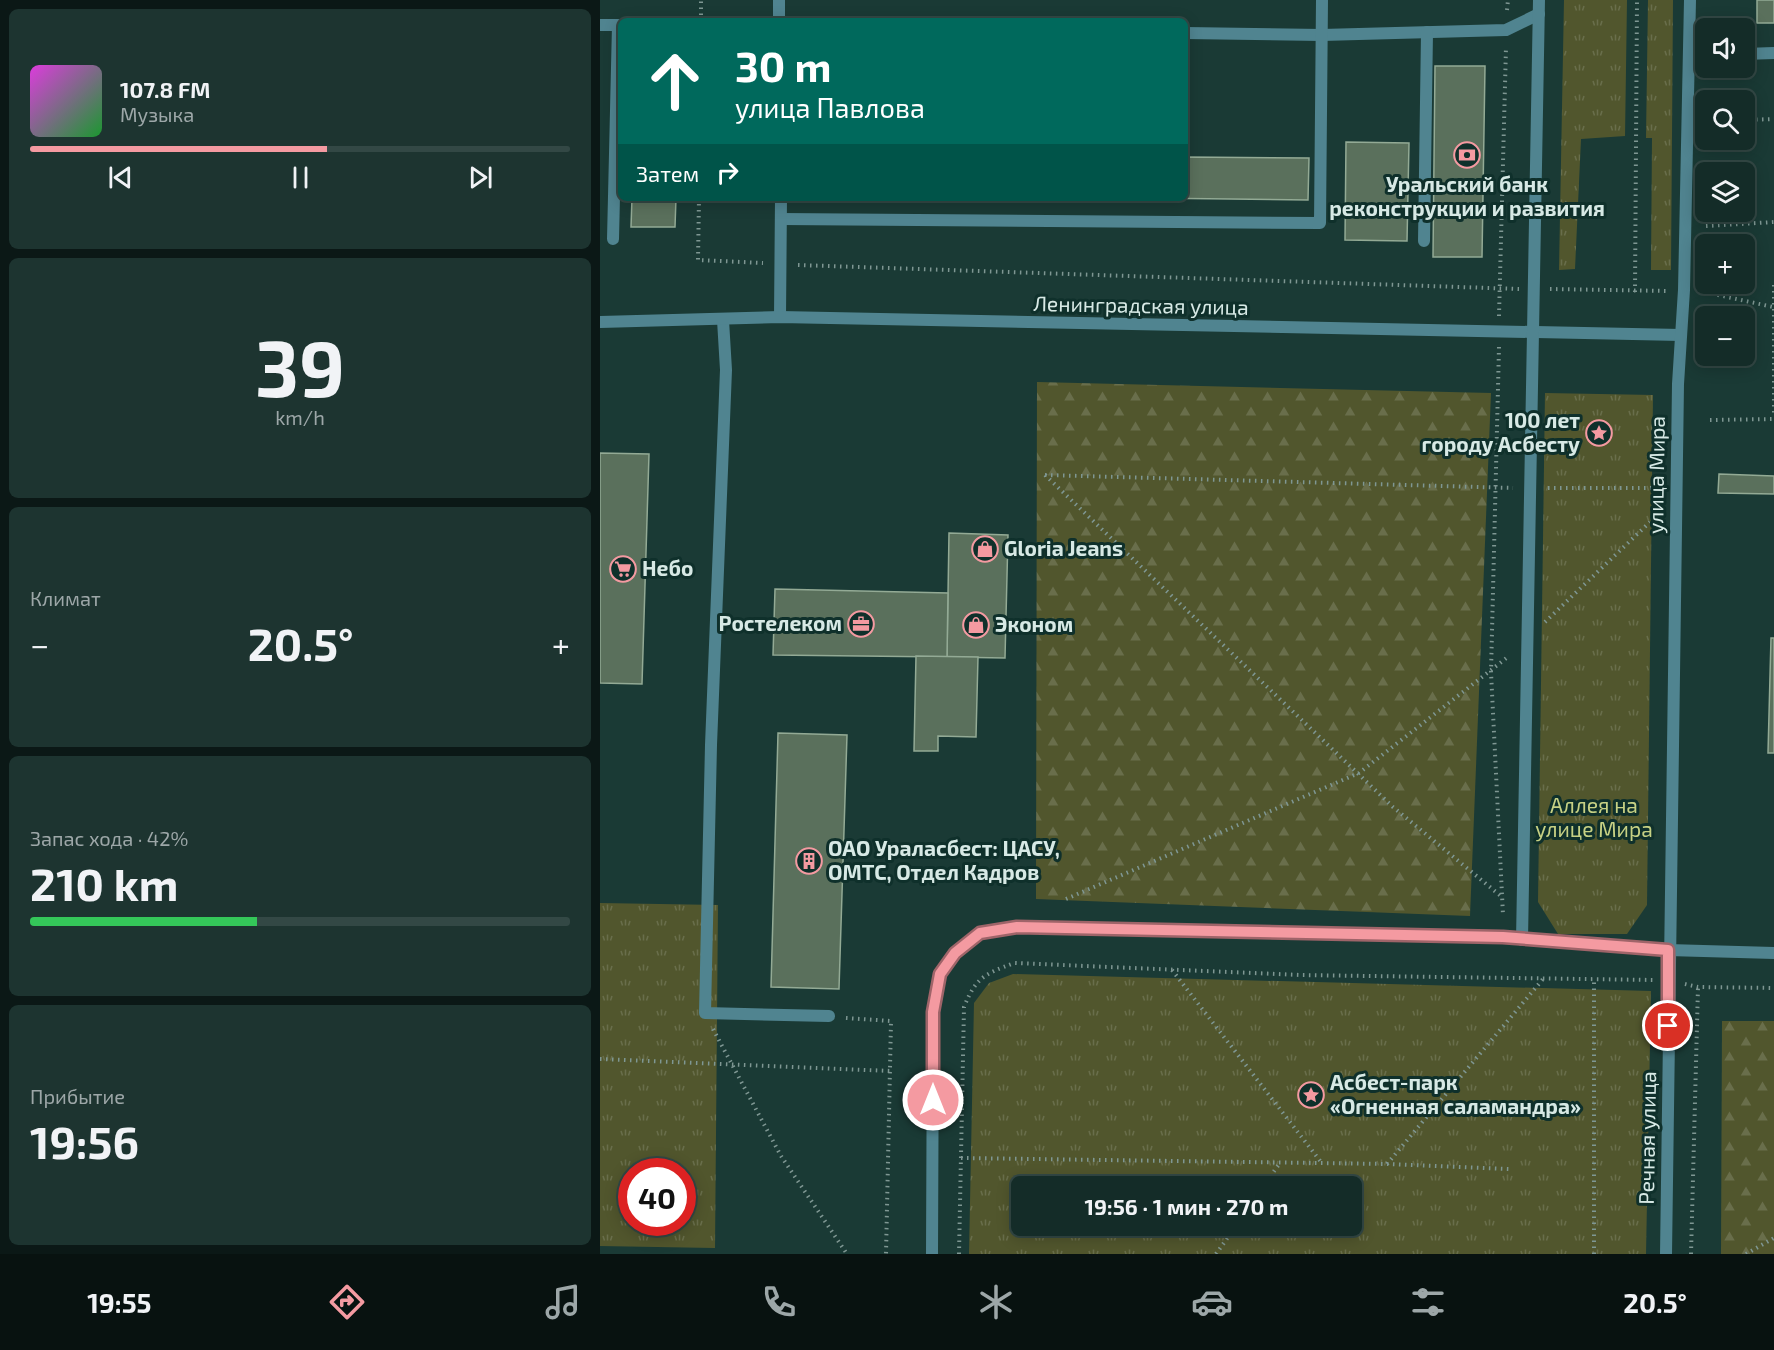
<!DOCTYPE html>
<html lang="ru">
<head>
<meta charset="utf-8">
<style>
  body { margin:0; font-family:"Exo 2",sans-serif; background:#1d3430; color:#f1f3f6; height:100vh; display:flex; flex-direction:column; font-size:22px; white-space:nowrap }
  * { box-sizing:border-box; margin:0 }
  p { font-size:20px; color:#9da7a8 }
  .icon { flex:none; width:33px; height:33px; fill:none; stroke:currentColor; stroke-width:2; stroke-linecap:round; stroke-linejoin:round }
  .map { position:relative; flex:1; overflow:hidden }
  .details { display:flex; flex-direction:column; gap:9px; padding:9px; background:#0b1816; width:600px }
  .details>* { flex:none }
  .hud { position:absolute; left:18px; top:18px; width:570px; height:183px; border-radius:9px; box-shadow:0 3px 15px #0003,0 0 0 2px #334845; background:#00695c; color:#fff; overflow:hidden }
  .fabs { position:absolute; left:1095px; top:18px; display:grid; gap:12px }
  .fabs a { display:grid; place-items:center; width:60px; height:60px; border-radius:9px; background:#142c28; box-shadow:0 3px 15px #0003,0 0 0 2px #334845; font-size:30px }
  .speed { position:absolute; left:18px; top:1158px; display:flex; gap:12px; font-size:30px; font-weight:700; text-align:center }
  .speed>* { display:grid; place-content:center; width:78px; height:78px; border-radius:50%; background:#142c28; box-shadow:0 3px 15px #0003,0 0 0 2px #334845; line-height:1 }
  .speed .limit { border:9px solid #d22; background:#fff; color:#111 }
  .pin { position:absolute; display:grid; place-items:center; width:51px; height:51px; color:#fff; margin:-26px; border:3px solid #fff; border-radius:50%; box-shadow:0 2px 6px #0007 }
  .me { position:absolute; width:66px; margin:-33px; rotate:0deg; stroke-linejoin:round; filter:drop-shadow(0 0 4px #0008) }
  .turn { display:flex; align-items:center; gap:21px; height:126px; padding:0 18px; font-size:27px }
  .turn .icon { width:78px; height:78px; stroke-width:2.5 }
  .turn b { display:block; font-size:42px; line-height:51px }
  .then { display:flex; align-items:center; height:57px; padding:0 18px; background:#0003; gap:12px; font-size:22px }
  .big { font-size:45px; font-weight:700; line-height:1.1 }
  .details .tile { flex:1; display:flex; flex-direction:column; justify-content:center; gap:9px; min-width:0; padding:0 21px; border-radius:9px; background:#1d3430 }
  .details .dial { align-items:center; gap:0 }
  .dial b { font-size:78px; line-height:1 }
  .song { display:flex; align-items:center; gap:18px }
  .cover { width:72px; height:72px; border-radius:9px; background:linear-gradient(135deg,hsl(300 70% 55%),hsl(130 70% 35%)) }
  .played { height:6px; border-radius:3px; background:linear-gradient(90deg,#f49aa1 55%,#334845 55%) }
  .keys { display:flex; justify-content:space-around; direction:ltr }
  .heat { display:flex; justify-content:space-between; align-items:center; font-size:33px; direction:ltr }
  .charge { height:9px; border-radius:4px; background:linear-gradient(90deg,#34c759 42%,#334845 0) }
  .trip { position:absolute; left:411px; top:1176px; width:351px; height:60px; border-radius:9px; background:#142c28; box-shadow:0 3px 15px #0003,0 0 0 2px #334845; font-weight:700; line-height:60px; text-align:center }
  .tabs { display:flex; height:96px; justify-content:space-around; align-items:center; background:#081210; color:#9da7a8 }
  .tabs .icon { width:42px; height:42px }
  .tabs .current { color:#f49aa1 }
  .tabs b { font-size:27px; color:#f1f3f6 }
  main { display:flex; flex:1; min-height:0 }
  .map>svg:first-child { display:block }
  .grass { fill:url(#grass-tufts); fill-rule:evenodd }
  .forest { fill:url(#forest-firs) }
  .building { fill:#5a705c; stroke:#93aa95; stroke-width:1.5 }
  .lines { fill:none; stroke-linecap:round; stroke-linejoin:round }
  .path { stroke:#7f9793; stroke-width:4; stroke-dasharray:1.5 4.5; stroke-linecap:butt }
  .service { stroke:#508490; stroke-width:12 }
  .minor { stroke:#508490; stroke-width:12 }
  .tertiary { stroke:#508490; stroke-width:12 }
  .route-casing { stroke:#9f6469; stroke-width:15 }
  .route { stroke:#f49aa1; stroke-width:10 }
  .labels { text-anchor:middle; stroke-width:6; stroke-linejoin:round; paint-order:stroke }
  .poi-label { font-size:21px; font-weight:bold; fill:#d7e9e5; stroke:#0f302b; text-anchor:start }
  .street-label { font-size:21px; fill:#d7e9e5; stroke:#0f302b }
  .park-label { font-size:21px; fill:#c7d184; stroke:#0f302b }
</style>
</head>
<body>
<main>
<section class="details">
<div class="tile">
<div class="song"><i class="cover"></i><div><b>107.8 FM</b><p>Музыка</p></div></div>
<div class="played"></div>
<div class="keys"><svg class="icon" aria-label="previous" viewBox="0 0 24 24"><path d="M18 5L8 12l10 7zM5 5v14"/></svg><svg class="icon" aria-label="pause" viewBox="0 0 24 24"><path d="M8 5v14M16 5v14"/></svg><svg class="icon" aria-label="next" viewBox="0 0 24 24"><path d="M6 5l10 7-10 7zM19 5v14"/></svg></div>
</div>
<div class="tile dial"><b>39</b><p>km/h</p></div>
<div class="tile"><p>Климат</p>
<div class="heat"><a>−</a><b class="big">20.5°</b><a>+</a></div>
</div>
<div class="tile"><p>Запас хода · 42%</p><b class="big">210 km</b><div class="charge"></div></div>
<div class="tile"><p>Прибытие</p><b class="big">19:56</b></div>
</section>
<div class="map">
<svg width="1174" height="1254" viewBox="0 0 1174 1254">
  <defs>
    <pattern id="grass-tufts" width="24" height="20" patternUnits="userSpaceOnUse" patternTransform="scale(1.5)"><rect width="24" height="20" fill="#51562d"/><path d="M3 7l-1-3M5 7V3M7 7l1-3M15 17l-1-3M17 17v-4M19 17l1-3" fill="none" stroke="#696e4b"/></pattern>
    <pattern id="forest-firs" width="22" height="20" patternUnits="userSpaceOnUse" patternTransform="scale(1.5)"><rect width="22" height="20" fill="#51562d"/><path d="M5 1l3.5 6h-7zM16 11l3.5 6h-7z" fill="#696e4b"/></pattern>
  </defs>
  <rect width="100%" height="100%" fill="#1a3a35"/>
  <g class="grass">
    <polygon points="964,0 1027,0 1025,136 981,139 975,269 959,270"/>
    <polygon points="1048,0 1073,0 1071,270 1051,270 1052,138 1046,138"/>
    <polygon points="945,393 1053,395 1047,905 1027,934 958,934 938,902"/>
    <path d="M 0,903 L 118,905 L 115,1248 L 0,1246 ZM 32,1172 L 82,1172 L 82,1222 L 32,1222 Z"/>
    <path d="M 413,974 L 1051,991 L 1046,1254 L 369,1254 L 374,1003 L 389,983 ZM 422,1186 L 752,1186 L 752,1226 L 422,1226 Z"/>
  </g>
  <g class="forest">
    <polygon points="437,382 891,393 870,916 436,899"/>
    <polygon points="1122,1021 1174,1021 1174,1254 1121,1254"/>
  </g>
  <g class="building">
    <rect x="1157" y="0" width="17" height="23"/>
    <polygon points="835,66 885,66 882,257 833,257"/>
    <polygon points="746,142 809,143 807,241 745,240"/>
    <polygon points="585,157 709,158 708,200 544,198 585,198"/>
    <polygon points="32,198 76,198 75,227 31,227"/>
    <polygon points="0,453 49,454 42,684 0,683"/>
    <polygon points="1119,474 1174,476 1174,494 1118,493"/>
    <polygon points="349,533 408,535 405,658 347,657"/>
    <polygon points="175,589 348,593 347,657 173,655"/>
    <polygon points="1171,638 1174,638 1174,753 1168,753"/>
    <polygon points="316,656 378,657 376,737 338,736 338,751 314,751"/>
    <polygon points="178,733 247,735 239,989 171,987"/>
  </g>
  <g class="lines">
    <g class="path">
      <polyline points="907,10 908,0"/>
      <polyline points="101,21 101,0"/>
      <polyline points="1144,120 1174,119"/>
      <polyline points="99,198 98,260 163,263"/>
      <polyline points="1106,226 1174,222"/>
      <polyline points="198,265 919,289"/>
      <polyline points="1174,285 1174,414"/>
      <polyline points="950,289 1069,291"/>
      <polyline points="1100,291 1173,307"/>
      <polyline points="1035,292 1037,0"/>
      <polyline points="899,316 906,47"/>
      <polyline points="899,347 891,672 903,915"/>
      <polyline points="1110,420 1174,419"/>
      <polyline points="445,475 793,807 902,897"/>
      <polyline points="445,475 913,488"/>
      <polyline points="948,488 1055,488"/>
      <polyline points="945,622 1050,522"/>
      <polyline points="466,899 759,773 909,656"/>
      <polyline points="572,970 721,1162"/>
      <polyline points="1085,984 1098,987 1174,988"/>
      <polyline points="246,1018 291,1021 286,1254"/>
      <polyline points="113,1029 181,1156 247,1254"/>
      <polyline points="0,1059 291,1071"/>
      <polyline points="361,1158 787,1164 909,1169"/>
      <polyline points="787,1164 943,979"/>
      <polyline points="663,1186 680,1163"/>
      <path d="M 359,1254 L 364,1007 C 376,977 385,974 414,963 L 700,975 L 1054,980"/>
      <polyline points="616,1254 636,1226"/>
      <polyline points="994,1254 994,979"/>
      <polyline points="1091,1254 1098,987"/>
      <polyline points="1146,1254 1174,1238"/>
    </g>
    <g class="service">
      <polyline points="179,0 179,21"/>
      <polyline points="0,25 21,25"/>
      <polyline points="585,33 722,35 906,30 939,14"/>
      <polyline points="1090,53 1106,55"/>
      <polyline points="1144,54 1174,53"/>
      <polyline points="181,219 720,223 722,0"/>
      <polyline points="13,239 18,25"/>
      <polyline points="824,241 827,32"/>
      <polyline points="180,317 181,198"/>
      <polyline points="123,320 126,370 111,745 105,1013 229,1016"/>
    </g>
    <g class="minor">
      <polyline points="0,322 180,317 1081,335"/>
      <polyline points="922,940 939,0"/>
      <polyline points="1066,1254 1078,384 1084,290 1090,0"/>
    </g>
    <polyline class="tertiary" points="332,1254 333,1012 340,974 355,953 380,933 417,927 903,937 1068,950 1174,953"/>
  </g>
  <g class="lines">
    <g class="route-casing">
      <polyline id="route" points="333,1100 333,1012 340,974 355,953 380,933 417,927 903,937 1068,950 1068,1026"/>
    </g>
    <use href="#route" class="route"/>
  </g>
  <defs>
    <g id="bank-ring" transform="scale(1.35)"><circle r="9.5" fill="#0f302b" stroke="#f49aa1" stroke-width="1.5"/><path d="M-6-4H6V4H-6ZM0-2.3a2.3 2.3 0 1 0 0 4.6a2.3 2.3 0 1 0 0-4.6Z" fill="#f49aa1"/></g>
    <g id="sight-ring" transform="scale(1.35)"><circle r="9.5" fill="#0f302b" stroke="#f49aa1" stroke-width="1.5"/><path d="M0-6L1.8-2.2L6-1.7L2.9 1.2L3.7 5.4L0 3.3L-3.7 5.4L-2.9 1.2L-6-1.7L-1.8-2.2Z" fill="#f49aa1"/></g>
    <g id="shop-ring" transform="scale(1.35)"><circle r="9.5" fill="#0f302b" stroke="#f49aa1" stroke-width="1.5"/><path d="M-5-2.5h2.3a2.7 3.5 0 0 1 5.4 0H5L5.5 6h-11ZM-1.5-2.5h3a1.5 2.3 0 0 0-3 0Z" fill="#f49aa1"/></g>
    <g id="supermarket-ring" transform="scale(1.35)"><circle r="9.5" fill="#0f302b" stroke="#f49aa1" stroke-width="1.5"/><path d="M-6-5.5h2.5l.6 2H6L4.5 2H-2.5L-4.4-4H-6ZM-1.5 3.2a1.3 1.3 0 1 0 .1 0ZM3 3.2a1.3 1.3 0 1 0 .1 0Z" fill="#f49aa1"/></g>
    <g id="office-ring" transform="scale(1.35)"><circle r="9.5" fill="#0f302b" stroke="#f49aa1" stroke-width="1.5"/><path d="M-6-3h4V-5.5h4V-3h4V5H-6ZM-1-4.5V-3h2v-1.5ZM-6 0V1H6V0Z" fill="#f49aa1"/></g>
    <g id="building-ring" transform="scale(1.35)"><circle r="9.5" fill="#0f302b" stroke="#f49aa1" stroke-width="1.5"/><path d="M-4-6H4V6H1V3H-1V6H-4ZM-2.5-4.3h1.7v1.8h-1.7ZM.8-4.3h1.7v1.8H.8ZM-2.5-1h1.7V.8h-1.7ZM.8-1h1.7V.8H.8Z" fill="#f49aa1"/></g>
  </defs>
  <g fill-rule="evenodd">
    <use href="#bank-ring" x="867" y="155"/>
    <use href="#sight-ring" x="999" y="433"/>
    <use href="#shop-ring" x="385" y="549"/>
    <use href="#supermarket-ring" x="23" y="569"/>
    <use href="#office-ring" x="261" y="624"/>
    <use href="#shop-ring" x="376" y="625"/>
    <use href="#building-ring" x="209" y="861"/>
    <use href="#sight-ring" x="711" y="1095"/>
  </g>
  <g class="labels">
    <g class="poi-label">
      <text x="867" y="192" text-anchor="middle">Уральский банк<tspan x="867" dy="24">реконструкции и развития</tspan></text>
      <text x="980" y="428" text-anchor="end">100 лет<tspan x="980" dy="24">городу Асбесту</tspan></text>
      <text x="404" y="556">Gloria Jeans</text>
      <text x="42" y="576">Небо</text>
      <text x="242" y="631" text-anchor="end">Ростелеком</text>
      <text x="395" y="632">Эконом</text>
      <text x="228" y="856">ОАО Ураласбест: ЦАСУ,<tspan x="228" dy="24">ОМТС, Отдел Кадров</tspan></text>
      <text x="730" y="1090">Асбест-парк<tspan x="730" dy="24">«Огненная саламандра»</tspan></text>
    </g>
    <g class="street-label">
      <text transform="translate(541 306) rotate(1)" y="7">Ленинградская улица</text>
      <text transform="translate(1057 475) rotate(-89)" y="7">улица Мира</text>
      <text transform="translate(1048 1138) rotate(-89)" y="7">Речная улица</text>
    </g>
    <g class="park-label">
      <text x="994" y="813">Аллея на<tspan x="994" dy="24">улице Мира</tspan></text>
    </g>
  </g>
</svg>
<div class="fabs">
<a><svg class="icon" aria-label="sound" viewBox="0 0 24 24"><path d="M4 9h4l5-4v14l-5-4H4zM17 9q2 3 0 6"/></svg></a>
<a><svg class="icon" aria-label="search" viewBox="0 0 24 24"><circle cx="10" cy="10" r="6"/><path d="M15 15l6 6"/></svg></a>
<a><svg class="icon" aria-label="layers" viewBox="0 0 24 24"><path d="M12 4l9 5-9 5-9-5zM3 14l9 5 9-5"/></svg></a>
<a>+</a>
<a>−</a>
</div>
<div class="speed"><div class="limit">40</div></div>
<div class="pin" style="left:1068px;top:1026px;background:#d93025"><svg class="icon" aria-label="arrive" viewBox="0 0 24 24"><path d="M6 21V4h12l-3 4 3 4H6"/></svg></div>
<svg class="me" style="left:333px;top:1100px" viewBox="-20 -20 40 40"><circle r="17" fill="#f49aa1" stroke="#fff" stroke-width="3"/><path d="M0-11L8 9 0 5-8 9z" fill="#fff"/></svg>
<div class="trip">19:56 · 1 мин · 270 m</div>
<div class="hud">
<div class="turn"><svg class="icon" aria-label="ahead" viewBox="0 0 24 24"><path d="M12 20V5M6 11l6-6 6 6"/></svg><div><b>30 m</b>улица Павлова</div></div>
<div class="then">Затем<svg class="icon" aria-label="right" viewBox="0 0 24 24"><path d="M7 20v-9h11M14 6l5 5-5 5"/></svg></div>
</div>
</div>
</main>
<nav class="tabs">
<b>19:55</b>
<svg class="icon current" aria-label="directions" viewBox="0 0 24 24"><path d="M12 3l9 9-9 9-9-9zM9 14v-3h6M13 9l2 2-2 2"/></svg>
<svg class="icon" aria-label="music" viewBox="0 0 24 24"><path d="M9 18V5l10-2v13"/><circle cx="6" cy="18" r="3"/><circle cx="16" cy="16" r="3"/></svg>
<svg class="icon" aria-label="phone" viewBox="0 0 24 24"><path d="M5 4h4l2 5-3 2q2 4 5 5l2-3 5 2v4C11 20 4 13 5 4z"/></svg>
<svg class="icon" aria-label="climate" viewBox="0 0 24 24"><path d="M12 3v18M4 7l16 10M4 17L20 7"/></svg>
<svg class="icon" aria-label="car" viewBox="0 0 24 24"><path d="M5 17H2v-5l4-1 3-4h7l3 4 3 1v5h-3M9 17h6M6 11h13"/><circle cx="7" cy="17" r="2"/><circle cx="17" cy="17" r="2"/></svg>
<svg class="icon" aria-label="filters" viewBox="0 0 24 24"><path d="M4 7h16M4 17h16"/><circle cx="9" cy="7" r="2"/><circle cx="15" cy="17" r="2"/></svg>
<b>20.5°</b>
</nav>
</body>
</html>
